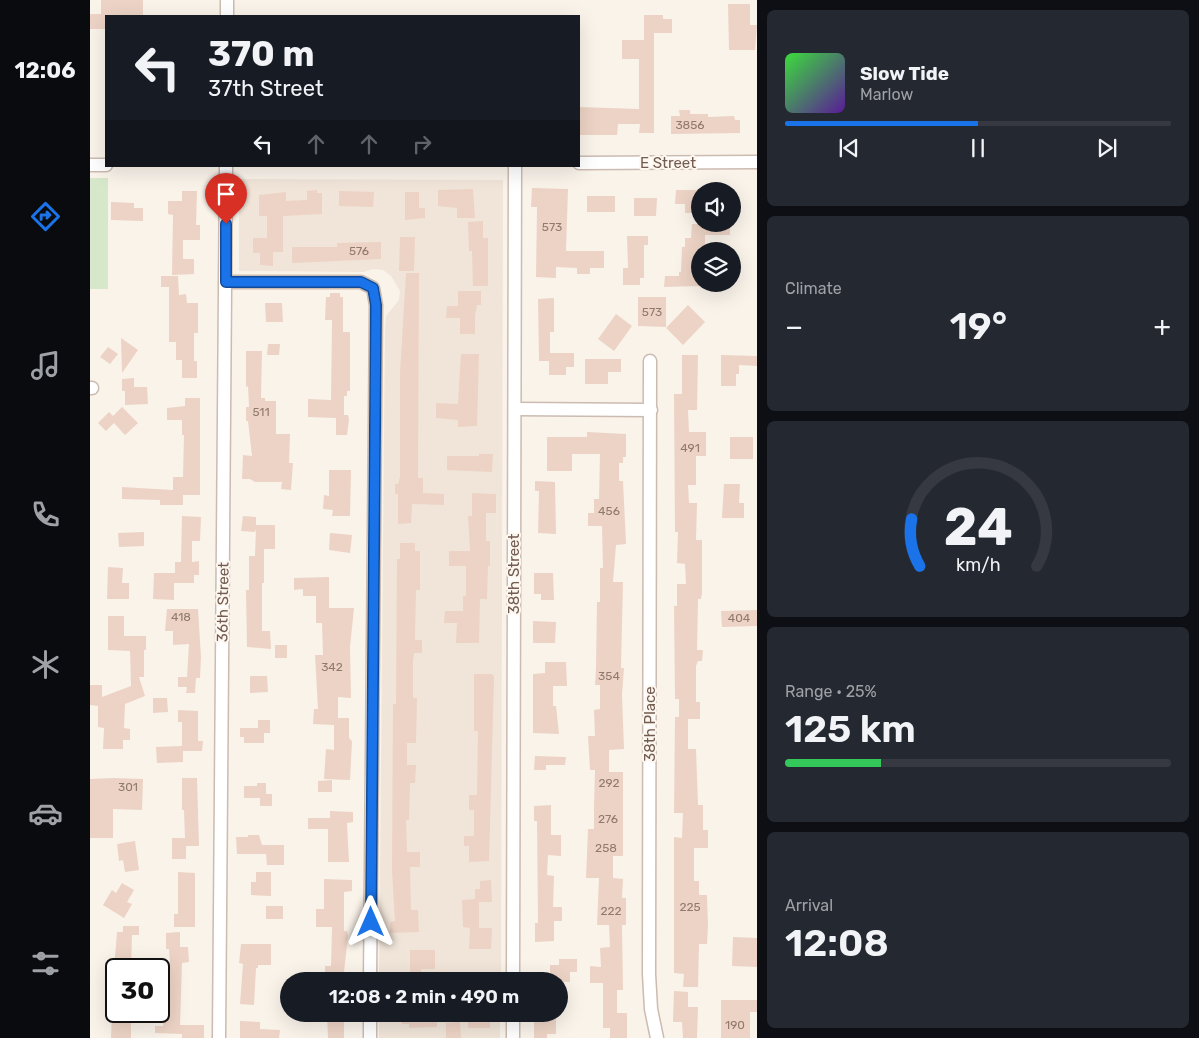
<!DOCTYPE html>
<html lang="en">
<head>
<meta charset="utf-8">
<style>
  body { margin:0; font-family:Rubik,sans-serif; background:#242831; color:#f1f3f6; height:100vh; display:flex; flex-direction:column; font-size:19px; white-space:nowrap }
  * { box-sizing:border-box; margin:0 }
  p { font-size:16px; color:#9ea1a6 }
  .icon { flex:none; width:28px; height:28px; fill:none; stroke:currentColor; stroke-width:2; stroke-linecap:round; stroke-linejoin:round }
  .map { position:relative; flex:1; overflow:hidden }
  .side { display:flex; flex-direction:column; gap:10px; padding:10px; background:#0d0f14; width:442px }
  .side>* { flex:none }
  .top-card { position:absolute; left:15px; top:15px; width:475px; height:152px; border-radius:0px; box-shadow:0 5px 20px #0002; background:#171b24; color:#f1f3f6; overflow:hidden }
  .buttons { position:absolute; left:601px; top:182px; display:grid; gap:10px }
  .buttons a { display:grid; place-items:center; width:50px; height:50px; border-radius:50%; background:#171b24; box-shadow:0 5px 20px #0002; font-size:25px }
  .speed { position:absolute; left:15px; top:958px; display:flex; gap:10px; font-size:25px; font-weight:700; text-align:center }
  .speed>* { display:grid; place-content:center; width:65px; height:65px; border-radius:50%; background:#171b24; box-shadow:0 5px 20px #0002; line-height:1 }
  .speed .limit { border:2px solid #111; border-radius:8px; background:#fff; color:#111 }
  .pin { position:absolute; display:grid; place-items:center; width:42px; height:42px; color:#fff; margin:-51px -21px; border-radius:50% 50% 50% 0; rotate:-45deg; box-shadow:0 0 5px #0007 }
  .pin .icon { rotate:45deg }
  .me { position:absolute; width:55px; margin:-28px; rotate:0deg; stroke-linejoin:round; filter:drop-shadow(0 0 4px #0008) }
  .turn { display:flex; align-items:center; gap:18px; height:105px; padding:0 20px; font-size:22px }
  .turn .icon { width:65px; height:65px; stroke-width:2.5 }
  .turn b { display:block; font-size:35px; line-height:42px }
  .lanes { display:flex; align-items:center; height:48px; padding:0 20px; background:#0003; justify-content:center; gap:25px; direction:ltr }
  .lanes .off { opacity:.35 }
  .big { font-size:38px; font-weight:600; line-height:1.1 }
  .side .card { flex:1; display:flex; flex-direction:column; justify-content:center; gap:8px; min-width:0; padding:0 18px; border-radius:8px; background:#242831 }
  .side .dial { align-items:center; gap:0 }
  .dial svg { height:130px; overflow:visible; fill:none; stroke:#363941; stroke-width:7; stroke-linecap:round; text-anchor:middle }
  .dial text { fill:#f1f3f6; stroke:none }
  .song { display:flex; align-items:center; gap:15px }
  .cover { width:60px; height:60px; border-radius:8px; background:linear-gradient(135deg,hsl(120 70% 55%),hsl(270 70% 35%)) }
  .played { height:5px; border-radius:2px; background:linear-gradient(90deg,#1a73e8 50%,#363941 50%) }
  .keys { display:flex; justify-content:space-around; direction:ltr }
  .heat { display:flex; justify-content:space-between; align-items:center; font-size:28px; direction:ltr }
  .charge { height:8px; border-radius:4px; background:linear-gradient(90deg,#34c759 25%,#363941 0) }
  .trip { position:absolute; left:190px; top:972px; width:288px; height:50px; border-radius:25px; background:#171b24; box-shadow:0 5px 20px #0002; font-weight:600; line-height:50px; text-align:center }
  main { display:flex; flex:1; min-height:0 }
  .menu { display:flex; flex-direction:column; width:90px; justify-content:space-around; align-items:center; background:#090b0e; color:#9ea1a6 }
  .menu .icon { width:35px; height:35px }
  .menu .current { color:#1a73e8 }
  .menu b { font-size:22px; color:#f1f3f6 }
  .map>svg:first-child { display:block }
  .residential { fill:#f1e5d9 }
  .green { fill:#d7e7ca }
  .building { fill:#ecd3c5 }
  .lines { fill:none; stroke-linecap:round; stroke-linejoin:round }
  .street-casing { stroke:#cbbbb1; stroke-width:15 }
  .street { stroke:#fff; stroke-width:12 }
  .route-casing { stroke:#114b97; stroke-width:12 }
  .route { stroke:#1a73e8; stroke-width:9 }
  .labels { text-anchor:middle; stroke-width:4; stroke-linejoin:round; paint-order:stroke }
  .number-label { font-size:12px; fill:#90796d }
  .street-label { font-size:15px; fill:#725b50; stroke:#fdf7f0 }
</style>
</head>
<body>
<main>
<nav class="menu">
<b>12:06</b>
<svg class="icon current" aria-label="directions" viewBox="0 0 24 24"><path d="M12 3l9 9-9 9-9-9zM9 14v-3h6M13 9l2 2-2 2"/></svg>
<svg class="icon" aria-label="music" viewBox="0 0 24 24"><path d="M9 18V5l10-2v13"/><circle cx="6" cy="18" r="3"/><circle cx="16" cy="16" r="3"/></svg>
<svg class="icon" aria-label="phone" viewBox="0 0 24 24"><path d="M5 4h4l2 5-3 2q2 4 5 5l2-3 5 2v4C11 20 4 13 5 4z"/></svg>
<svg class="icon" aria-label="climate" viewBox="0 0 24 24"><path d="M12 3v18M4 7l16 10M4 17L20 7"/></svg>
<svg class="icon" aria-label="car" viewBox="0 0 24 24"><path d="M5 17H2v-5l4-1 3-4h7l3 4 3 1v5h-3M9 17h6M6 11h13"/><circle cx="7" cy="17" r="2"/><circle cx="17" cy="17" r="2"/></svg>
<svg class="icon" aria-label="filters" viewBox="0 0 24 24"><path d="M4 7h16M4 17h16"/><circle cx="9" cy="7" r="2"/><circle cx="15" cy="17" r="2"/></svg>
</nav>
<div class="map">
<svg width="667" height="1038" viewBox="0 0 667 1038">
  <rect width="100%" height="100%" fill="#faf3ea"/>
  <g class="residential">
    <polygon points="149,179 413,180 411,981 289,981 295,329 296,316 309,300 310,291 301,276 293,270 283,269 274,272 149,271"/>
    <rect x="289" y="1014" width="121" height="24"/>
  </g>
  <rect class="green" x="0" y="178" width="18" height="111"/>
  <g class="building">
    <polygon points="11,0 53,0 53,16 16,16 16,29 0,29 0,14 11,14"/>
    <polygon points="638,4 660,4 660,25 667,25 665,50 639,50"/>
    <polygon points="554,15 573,15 573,19 582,19 582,33 564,33 564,133 549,133 550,124 528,124 527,135 489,135 489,107 549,109 549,59 532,59 532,40 554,40"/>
    <polygon points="589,110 600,110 600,114 618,114 618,117 644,116 645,120 650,120 650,133 581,134 581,116 590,116"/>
    <polygon points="442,188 478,189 476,251 514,251 514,268 500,268 500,274 487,274 487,268 466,267 466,278 446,277 447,207 441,207"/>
    <polygon points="383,189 385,218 367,218 367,208 348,206 348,190"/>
    <polygon points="227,190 227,193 232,193 232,214 193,216 193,252 183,252 183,266 170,265 170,253 163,253 163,238 177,238 177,216 169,216 169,195 196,192 196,201 217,200 217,191"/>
    <polygon points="586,190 610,190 610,213 595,213 595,204 585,204"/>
    <polygon points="92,191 107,191 106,225 110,225 110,240 93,240 93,259 104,259 104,274 82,275 83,215 78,214 78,201 92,201"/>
    <polygon points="249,191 284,192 283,207 249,206"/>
    <polygon points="315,192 329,192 329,208 335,208 335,218 315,220"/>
    <rect x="497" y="196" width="28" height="16"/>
    <polygon points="544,198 567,198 566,216 544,216"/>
    <polygon points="21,202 44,203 44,208 53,208 53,221 21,220"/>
    <polygon points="393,221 393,238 398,238 398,286 383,286 382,251 379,251 378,222"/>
    <polygon points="602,224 640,224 640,235 615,235 615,251 610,251 610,286 574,287 575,276 589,276 589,272 591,272 592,247 595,247 595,238 601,238"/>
    <polygon points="537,236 558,236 558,245 554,245 554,278 550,278 550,285 533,285 533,268 538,268"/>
    <polygon points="310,237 325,237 324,271 309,271"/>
    <polygon points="291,242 291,259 202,263 202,247 247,247 247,243"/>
    <polygon points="316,273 329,273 328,478 333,478 333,493 354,494 354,505 322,504 321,523 308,524 308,494 305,494 305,484 308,484 310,477 310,373"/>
    <polygon points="71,276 88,276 89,295 96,294 97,303 108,303 108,333 104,333 104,361 107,361 107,378 92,378 92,360 86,360 86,342 79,342 79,287 71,287"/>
    <polygon points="368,291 391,291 391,305 387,305 385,315 385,334 370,334 370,318 356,318 357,306 368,306"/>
    <polygon points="240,293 250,293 250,297 253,297 253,332 260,332 260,391 257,391 257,396 254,396 254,415 258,415 259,419 257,435 246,435 246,418 218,417 218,399 241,400 242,320 235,320 236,297 240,297"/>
    <polygon points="548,297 576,297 576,327 548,326"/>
    <polygon points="464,298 464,332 460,332 460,353 484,353 484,367 476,367 476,375 459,375 459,361 449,361 448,299"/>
    <polygon points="175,303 192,303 193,322 176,322"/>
    <polygon points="598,305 615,322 593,345 576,328"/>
    <polygon points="526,314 542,326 524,351 508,339"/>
    <polygon points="31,338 48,350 32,373"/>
    <polygon points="178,344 190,344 189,355 177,355"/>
    <polygon points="18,347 28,354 20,364 10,357"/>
    <polygon points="156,351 172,351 171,398 175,398 175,401 186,401 186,434 200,434 199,463 203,463 201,490 191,489 192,482 165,482 160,479 152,479 153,455 162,456 158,421 156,421 156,407 159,407 158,386 156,387"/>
    <polygon points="371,354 389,354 387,426 368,427 368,420 346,418 346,403 368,404"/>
    <polygon points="592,355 608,355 607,410 598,410 599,432 616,432 616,456 606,456 606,485 598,485 599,503 607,503 606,540 612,540 612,593 611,599 608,599 607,650 613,650 612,661 608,661 606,666 606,702 610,702 610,719 598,719 598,749 606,749 608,805 613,805 613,830 618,830 618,848 604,848 604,881 609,881 609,895 617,895 618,926 617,944 609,944 608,987 593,987 594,974 584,973 584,837 592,838 593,813 584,813 585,717 589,717 589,699 585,699 584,606 587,606 587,584 596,584 595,564 587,563 588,532 585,532 584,394 592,394"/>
    <polygon points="631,355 667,356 667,366 649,365 649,374 646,374 646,386 631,386"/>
    <polygon points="495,359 531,359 531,372 518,372 518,384 495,384"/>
    <polygon points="44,378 44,387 57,387 58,404 35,405 35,391 32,391 32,379"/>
    <polygon points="95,398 110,398 110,495 93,495 93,505 70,505 70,500 32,499 32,487 83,490 83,477 93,477 94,435 92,435 92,420 77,420 77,408 95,406"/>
    <polygon points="32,407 48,423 35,435 24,423 16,431 8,423 19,412 23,416"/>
    <polygon points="497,432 536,434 536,457 533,457 533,463 529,463 529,481 533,481 536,544 526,545 523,582 533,582 531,668 534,668 532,695 534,749 519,750 519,772 533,772 533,856 523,856 523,878 533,879 532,898 536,898 536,925 532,925 533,990 527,990 527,1013 537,1013 537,1038 520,1038 520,1028 513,1028 513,983 500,983 500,966 511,967 510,948 520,947 519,925 507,925 509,878 496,878 498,829 504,829 504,806 505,770 500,770 498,736 505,736 504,710 510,709 510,685 505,685 506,668 507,602 510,602 510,568 513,568 512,526 498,526 498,513 504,513 504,499 509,499 510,454 482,454 482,471 457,471 457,437 497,437"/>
    <rect x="640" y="437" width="23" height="22"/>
    <polygon points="389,454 403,454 402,472 357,470 357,456 389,456"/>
    <polygon points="239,470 261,470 260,516 242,516 243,510 233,509 234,495 239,496"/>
    <polygon points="445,481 465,482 466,534 448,533 449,491 445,491"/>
    <polygon points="634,484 650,484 649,503 654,503 654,518 632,518"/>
    <polygon points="382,493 406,494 406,513 396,513 396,541 400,541 400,566 398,566 397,599 390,599 389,643 366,643 367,623 354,623 355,611 373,611 373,596 376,596 376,566 359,566 359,551 380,551 378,516 382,516"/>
    <polygon points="92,516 111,517 110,541 102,541 102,562 109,561 109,575 104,575 104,583 84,583 84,600 63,599 64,573 85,573 85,562 91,562"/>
    <polygon points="153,516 166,517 166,525 185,525 185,549 174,549 174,583 172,583 172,631 180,631 181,649 157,647 156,590 159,590 159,556 165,556 166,529 165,532 151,531"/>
    <polygon points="54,532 54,546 29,547 28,533"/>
    <polygon points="240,533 262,535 260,553 239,550"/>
    <polygon points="310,543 325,543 325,551 330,551 330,590 326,590 325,640 332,640 332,653 324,653 323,661 323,698 327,698 326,743 317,743 317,765 326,765 325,783 320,783 319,820 316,820 317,852 330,852 330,867 320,867 321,910 328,910 329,932 300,933 300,922 305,921 302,871 303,704 306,704 307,559 310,559"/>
    <polygon points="18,567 33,568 32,583 39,583 39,599 17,599"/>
    <polygon points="444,573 463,573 464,600 451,600 451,594 444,594"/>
    <polygon points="239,577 239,608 264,608 260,647 261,698 248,697 248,718 259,718 259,738 262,741 260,780 234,779 236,749 244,750 244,725 223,724 224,709 228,709 225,655 233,655 232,623 226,623 226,596 213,596 213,589 204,590 204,578"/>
    <polygon points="77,609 108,609 111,657 110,678 106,678 105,693 96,693 97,687 88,687 88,677 97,677 99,644 83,645 83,631 75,631"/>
    <polygon points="667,610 667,626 632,627 631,611"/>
    <polygon points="18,616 34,616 34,636 56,636 56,650 54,650 54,677 49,677 55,696 35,704 34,728 40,729 40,740 33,740 33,749 13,749 14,728 8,727 8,706 0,705 0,685 12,685 12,697 41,686 40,651 18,650"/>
    <polygon points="443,621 466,622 465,643 443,643"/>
    <rect x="185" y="645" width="12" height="13"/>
    <polygon points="455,662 476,662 477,686 463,686 463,706 466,706 469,734 443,733 443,674 455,673"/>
    <polygon points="384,674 402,674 404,677 399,861 379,862 379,846 374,846 374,836 384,836 384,810 379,810 379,795 387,795 388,731 384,731"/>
    <polygon points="160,676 177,676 178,692 160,693"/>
    <polygon points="63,698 77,698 78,712 63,713"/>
    <polygon points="88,710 108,711 108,741 113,741 112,751 93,751 93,762 67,763 66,747 92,746 92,722 88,722"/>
    <polygon points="168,720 180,720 180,733 174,733 174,743 154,743 154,737 150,737 150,728 168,728"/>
    <polygon points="445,756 476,757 475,765 456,765 456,770 444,770"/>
    <polygon points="24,778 53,779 52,810 23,809 23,838 0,838 0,779"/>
    <polygon points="92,778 107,778 109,846 96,846 96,859 82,859 82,838 95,838 94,810 92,810"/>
    <polygon points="242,780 242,792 228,792 228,781"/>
    <polygon points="167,783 176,783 176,794 182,794 182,806 170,806 170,798 154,798 154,786 167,786"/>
    <polygon points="461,805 461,835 471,835 471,856 458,855 457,875 464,876 463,907 472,907 472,921 464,921 464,941 445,942 445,923 448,923 447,821 444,821 444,806"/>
    <polygon points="240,811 263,812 263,822 257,823 259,862 238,862 238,829 218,829 218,818 240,818"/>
    <polygon points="158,835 169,835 172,845 194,845 194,865 177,865 176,854 147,854 146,837 158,837"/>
    <polygon points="45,841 49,870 35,872 33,860 29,861 27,844"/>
    <polygon points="88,872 105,873 105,927 84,927 84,914 88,914"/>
    <polygon points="166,872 181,872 181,896 161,895 161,882 166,882"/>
    <polygon points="234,879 262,880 262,891 254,892 254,931 257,931 258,936 253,981 239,981 239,979 235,978 235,966 241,966 242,927 226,927 226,909 234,909"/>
    <polygon points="401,880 402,902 389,902 389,928 402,928 401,949 379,949 380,928 373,927 372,900 385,899 385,889 390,889 390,881"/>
    <polygon points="32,883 44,890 37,902 42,904 34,918 13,905 22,890 26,893"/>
    <rect x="176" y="906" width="17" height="13"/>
    <polygon points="33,926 49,926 49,935 42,935 41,969 24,969 27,932 33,932"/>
    <polygon points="90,932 90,947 98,947 99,962 92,963 90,1025 114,1025 114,1038 92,1038 92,1034 65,1033 65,1026 73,1026 73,1011 79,1011 80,963 79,949 76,949 76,933"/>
    <polygon points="643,937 667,938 667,967 642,966"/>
    <polygon points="151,944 181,944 181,965 168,965 168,968 166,968 164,1005 150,1004 153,964 149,963"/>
    <polygon points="320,950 345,950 345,969 331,969 331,981 320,981"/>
    <polygon points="469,959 487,959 487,972 480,972 480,982 460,981 460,965 469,965"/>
    <polygon points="584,991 598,992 598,1007 608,1007 607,1038 593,1038 592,1022 583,1022"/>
    <polygon points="631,1000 667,1000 667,1012 660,1012 660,1038 631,1038"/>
    <polygon points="41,1011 41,1038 21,1038 22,1012"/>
    <polygon points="237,1014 254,1014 254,1038 238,1038"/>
    <polygon points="312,1014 343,1014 343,1017 347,1017 347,1027 319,1028 319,1024 312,1024"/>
    <rect x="378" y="1014" width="22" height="14"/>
    <polygon points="444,1017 466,1017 466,1034 457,1034 457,1038 444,1038"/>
    <polygon points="150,1021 170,1022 170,1029 190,1030 189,1038 150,1038"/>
    <polygon points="370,1022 371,1038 356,1038 356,1023"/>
  </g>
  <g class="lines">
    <g class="street-casing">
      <g id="street">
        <polyline points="137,16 137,0"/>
        <polyline points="489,163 667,162"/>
        <polyline points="0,165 16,165"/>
        <polyline points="136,282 271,282 283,288 286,305 280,981"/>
        <polyline points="560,361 559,974 561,1009 567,1038"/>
        <polyline points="0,388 2,388"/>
        <polyline points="425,409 561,410"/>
        <polyline points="423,981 425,166"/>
        <polyline points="129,1038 136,166"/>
        <polyline points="280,1038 280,1014"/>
        <polyline points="423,1038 423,1014"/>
      </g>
    </g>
    <use href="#street" class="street"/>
  </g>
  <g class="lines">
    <g class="route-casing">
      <polyline id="route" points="136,224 136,282 271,282 283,288 286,305 281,922"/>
    </g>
    <use href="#route" class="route"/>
  </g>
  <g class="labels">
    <g class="number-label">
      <text x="600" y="129">3856</text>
      <text x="462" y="231">573</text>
      <text x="269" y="255">576</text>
      <text x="562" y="316">573</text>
      <text x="171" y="416">511</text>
      <text x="600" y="452">491</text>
      <text x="519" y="515">456</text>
      <text x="91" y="621">418</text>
      <text x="649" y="622">404</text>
      <text x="242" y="671">342</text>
      <text x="519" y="680">354</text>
      <text x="519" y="787">292</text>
      <text x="38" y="791">301</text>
      <text x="518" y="823">276</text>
      <text x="516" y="852">258</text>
      <text x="600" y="911">225</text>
      <text x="521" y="915">222</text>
      <text x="645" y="1029">190</text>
    </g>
    <g class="street-label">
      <text x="578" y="168">E Street</text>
      <text transform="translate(424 574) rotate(-90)" y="5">38th Street</text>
      <text transform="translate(133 602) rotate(-89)" y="5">36th Street</text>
      <text transform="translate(560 724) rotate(-90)" y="5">38th Place</text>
    </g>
  </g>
</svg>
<div class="buttons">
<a><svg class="icon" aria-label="sound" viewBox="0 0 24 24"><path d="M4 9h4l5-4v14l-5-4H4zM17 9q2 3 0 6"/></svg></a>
<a><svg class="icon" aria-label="layers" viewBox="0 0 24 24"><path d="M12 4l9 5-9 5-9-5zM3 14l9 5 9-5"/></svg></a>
</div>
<div class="speed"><div class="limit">30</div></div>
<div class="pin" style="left:136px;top:224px;background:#d93025"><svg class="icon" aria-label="arrive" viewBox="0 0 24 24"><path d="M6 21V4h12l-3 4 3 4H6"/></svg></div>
<svg class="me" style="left:281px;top:922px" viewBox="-20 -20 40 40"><path d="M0-17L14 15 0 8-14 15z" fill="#1a73e8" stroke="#fff" stroke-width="4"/></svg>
<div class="trip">12:08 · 2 min · 490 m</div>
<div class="top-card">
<div class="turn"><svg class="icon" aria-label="left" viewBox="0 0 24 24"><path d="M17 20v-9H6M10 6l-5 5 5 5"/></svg><div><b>370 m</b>37th Street</div></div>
<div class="lanes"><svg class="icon" aria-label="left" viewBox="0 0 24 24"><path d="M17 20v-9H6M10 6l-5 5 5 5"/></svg><svg class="icon off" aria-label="ahead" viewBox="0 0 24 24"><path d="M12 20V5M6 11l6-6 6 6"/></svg><svg class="icon off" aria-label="ahead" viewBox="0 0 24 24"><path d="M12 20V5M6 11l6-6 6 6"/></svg><svg class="icon off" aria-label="right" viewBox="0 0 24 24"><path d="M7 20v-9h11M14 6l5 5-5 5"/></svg></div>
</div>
</div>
<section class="side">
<div class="card">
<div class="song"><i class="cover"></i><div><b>Slow Tide</b><p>Marlow</p></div></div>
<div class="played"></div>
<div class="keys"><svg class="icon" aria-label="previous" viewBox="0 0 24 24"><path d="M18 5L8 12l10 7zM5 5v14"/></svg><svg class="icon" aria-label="pause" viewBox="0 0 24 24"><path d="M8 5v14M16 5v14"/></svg><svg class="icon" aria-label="next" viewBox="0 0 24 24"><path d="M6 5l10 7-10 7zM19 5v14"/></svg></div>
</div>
<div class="card"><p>Climate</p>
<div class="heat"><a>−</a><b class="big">19°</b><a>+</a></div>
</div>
<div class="card dial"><svg viewBox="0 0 100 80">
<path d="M14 69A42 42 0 1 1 86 69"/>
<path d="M14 69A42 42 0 0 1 9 40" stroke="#1a73e8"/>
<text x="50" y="56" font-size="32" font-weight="700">24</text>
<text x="50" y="72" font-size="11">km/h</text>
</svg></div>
<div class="card"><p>Range · 25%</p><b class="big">125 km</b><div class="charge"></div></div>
<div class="card"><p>Arrival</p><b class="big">12:08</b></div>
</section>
</main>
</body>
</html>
